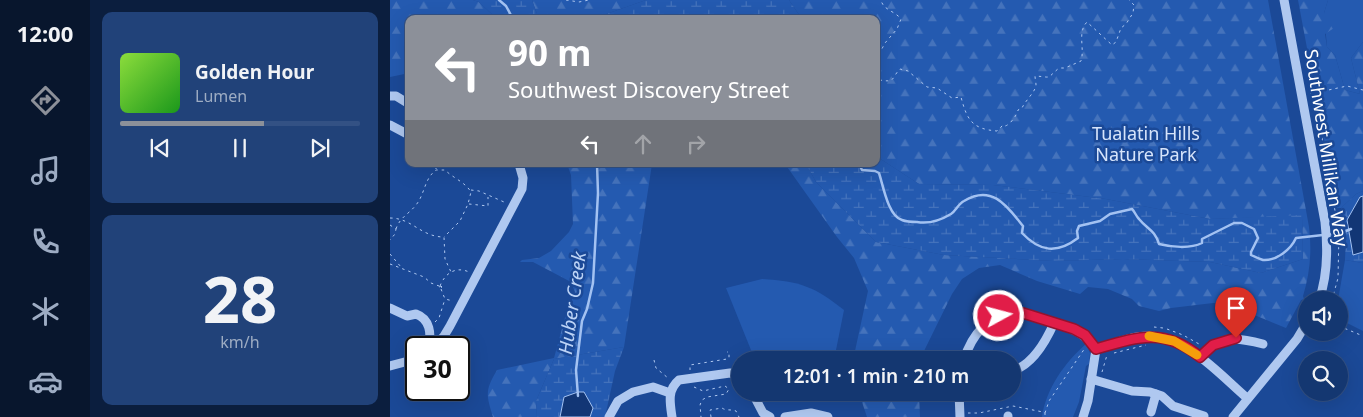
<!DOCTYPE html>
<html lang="en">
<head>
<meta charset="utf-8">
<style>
  body { margin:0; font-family:"Noto Sans",sans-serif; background:#214279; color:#f1f3f6; height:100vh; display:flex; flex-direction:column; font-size:19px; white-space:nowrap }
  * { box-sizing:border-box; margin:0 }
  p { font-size:16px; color:#9dacc3 }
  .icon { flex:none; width:28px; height:28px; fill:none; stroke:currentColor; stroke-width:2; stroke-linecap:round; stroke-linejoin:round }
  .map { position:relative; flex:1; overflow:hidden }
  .side { display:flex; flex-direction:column; gap:12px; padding:12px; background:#0b1e3e; width:300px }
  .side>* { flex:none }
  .hud { position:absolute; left:15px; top:15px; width:475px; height:152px; border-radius:10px; box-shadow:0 5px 20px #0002,0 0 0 1px #335184; background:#8c9099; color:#fff; overflow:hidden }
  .tools { position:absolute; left:908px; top:291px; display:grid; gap:10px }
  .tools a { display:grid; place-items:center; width:50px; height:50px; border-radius:50%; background:#143771; box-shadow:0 5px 20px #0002,0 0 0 1px #335184; font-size:25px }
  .speed { position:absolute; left:15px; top:336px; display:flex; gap:10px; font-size:25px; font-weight:700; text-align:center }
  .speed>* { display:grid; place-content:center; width:65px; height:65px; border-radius:50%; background:#143771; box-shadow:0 5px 20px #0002,0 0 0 1px #335184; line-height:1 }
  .speed .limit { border:2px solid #111; border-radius:8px; background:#fff; color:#111 }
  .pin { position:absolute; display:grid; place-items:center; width:42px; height:42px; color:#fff; margin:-51px -21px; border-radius:50% 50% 50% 0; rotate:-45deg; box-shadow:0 0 5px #0007 }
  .pin .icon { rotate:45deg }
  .me { position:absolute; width:55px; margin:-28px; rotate:83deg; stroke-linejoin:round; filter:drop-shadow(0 0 4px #0008) }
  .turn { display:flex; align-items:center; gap:18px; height:105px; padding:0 20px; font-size:22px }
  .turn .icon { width:65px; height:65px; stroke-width:2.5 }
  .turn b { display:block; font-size:35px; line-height:42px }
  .lanes { display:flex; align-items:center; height:48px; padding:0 20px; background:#0003; justify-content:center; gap:25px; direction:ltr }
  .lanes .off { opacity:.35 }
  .side .card { flex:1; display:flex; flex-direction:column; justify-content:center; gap:8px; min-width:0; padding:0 18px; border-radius:10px; background:#214279 }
  .side .dial { align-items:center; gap:0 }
  .dial b { font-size:65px; line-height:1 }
  .song { display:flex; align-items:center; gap:15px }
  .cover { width:60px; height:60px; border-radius:8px; background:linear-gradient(135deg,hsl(90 70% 55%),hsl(120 70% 35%)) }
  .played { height:5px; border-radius:2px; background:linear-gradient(90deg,#8c9099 60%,#335184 60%) }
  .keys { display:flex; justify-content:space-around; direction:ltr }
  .trip { position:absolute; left:341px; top:351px; width:290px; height:50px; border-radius:25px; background:#143771; box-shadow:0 5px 20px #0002,0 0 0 1px #335184; font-weight:600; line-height:50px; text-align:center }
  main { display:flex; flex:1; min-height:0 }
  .dock { display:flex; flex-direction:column; width:90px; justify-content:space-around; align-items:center; background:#08162d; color:#9dacc3 }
  .dock .icon { width:35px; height:35px }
  .dock .selected { color:#8c9099 }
  .dock b { font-size:22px; color:#f1f3f6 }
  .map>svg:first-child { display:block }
  .green { fill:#245ab0 }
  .forest { fill:url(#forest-firs) }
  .wetland { fill:url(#wetland-marsh) }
  .water { fill:#123675; stroke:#a3c2f2 }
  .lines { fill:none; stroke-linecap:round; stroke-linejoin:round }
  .stream { stroke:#a3c2f2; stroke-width:2.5 }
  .path { stroke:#afc8f0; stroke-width:1; stroke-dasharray:2.5 4; stroke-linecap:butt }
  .minor { stroke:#afc8f0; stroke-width:9 }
  .route-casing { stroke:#92132f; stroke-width:12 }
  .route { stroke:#e11d48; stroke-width:9 }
  .slow { stroke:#f59e0b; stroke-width:9 }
  .labels { text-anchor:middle; stroke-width:5; stroke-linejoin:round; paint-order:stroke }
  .park-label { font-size:18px; fill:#d6e4fb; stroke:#1b4997 }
  .street-label { font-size:18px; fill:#fff; stroke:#1b4997 }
  .water-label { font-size:19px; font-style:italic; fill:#bcd3f6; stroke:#1b4997 }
</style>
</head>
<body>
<main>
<nav class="dock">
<b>12:00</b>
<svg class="icon selected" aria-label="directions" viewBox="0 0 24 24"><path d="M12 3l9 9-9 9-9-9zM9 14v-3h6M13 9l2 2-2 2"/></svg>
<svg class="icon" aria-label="music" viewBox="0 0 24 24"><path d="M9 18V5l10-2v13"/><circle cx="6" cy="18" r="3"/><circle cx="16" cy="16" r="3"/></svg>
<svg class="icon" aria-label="phone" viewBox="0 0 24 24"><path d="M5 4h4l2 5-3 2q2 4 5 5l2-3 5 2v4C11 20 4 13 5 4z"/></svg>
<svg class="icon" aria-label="climate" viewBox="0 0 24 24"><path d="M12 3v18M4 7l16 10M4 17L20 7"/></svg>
<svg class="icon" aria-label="car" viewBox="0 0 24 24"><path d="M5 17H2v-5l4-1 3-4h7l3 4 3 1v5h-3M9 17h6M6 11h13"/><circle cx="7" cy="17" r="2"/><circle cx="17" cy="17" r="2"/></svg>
</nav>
<section class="side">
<div class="card">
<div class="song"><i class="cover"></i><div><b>Golden Hour</b><p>Lumen</p></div></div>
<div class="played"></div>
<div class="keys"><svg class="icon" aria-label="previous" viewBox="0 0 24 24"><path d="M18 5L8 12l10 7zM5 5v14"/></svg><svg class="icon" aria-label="pause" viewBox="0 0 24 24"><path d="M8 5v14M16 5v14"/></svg><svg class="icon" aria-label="next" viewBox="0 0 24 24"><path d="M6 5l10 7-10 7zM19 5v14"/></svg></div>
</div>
<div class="card dial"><b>28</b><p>km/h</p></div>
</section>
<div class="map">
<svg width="973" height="417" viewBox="0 0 973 417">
  <defs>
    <pattern id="forest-firs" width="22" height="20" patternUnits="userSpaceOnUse" patternTransform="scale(1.25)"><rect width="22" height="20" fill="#245ab0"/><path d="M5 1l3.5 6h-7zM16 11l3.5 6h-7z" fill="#4573bc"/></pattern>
    <pattern id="wetland-marsh" width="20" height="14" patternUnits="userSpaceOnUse" patternTransform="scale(1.25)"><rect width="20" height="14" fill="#245ab0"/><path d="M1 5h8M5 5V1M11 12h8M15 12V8" fill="none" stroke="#4573bc"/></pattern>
  </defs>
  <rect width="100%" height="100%" fill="#1b4997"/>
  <g class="green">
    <polygon points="938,0 973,0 973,42 961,58 970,94 955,90 945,55 937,47 934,13"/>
    <polygon points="955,260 973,263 973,331 949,319 948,300"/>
    <path d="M 372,279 C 410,281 425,287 454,310 L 444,360 L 365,360 L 336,288 Z"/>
    <path d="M 696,344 L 700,353 L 699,364 L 696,366 L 689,402 L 683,417 L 652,417 C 656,389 675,362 696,344 Z"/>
  </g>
  <g class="forest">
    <polygon points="0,0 83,0 89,2 107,19 19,19 19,73 0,77"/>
    <polygon points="142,0 256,0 202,19 155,19 147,14"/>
    <path d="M 399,0 L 878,0 L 919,227 C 922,251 920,273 913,296 L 914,299 L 911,300 L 896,328 L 857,312 L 856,305 L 823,303 L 781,308 L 769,311 L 749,306 L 742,299 L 718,289 L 698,287 L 690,294 L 647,281 L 610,265 L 589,268 L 572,279 L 562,294 L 534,351 L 533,360 L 466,360 L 465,351 L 478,291 L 464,258 L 447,237 L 395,164 L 416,164 L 426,182 L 486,242 L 554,255 L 663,261 L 733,259 L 820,262 L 871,273 L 913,259 L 912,216 L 820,219 L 716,199 L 603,185 L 529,184 L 489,158 L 486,151 L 486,19 L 412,19 Z"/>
    <polygon points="908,0 938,0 934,13 944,28 935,34 937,47 945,55 955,90 970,94 961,58 973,42 973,191 966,194 951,208 947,208"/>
    <path d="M 177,164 L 262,164 L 234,347 L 164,359 L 146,401 L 147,417 L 103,417 C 96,394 95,391 107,370 L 164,358 L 176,314 L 185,292 L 181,282 L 143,262 L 130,262 L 132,260 L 149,258 L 161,251 L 179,232 L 183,224 L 181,175 Z"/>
    <polygon points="469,393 529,393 530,417 477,417"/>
  </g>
  <g class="wetland">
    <polygon points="83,0 142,0 147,14 155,19 107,19 89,2"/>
    <polygon points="256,0 399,0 412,19 202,19"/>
    <polygon points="486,152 489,158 529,184 603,185 716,199 820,219 912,215 913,259 871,273 820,262 733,259 663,261 554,255 486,242 426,182 416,164 486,164"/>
    <polygon points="973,191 973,196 970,197 963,255 973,252 973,263 955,260 956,237 951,208 966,194"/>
    <polygon points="234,347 225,371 215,417 200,417 203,408 170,414 170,417 147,417 146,401 164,359"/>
  </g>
  <g class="water">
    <polygon points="973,196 973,252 963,255 957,220 970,197"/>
    <polygon points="188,392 194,392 203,408 200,417 170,417 174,397"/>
  </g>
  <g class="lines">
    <g class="stream">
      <polyline points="109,0 116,6 123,19"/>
      <polyline points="321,19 325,19"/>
      <path d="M 469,164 L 472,170 L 485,171 L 489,173 C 493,185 498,216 512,220 C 517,222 522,222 527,222 C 538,224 551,220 561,214 C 566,211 568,204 574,201 C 602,184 617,206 633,226 L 632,233 C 650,252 667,254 688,238 L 687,231 L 689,226 L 710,221 L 720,214 L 742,209 C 745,212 746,216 749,219 C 757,229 765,230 769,244 C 781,247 800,249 812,243 L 812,239 L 844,223 L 852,223 L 864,229 L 868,238 L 861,252 L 861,255 C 865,257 870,259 873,260 C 887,261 901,249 906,238 L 951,233 L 961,229"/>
      <polyline points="188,396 186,370 192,321 197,309 203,283 208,193 207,164"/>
    </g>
    <g class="path">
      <polyline points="176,0 189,2 199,0"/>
      <path d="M 486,60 L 495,43 L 507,29 L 511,19 C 505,11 493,10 491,0"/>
      <path d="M 486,74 L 490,80 C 506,83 501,78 510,69 L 518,71 L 537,87 L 547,88 L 562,98 L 571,97 C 577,120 582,129 607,131 L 613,125 L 615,126 C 620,125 627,115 628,110 L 632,108 C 635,101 646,91 646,85 C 646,82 645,79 645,76 C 663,77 655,80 669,68 L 675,68 L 691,61 C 695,49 687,32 697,22 L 722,45 L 726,42 L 731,28 L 736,24 L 743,13 L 744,5 L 739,0"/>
      <polyline points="924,93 949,233 948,278 942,300"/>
      <polyline points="920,94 957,86 973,90"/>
      <polyline points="46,169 46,164"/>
      <polyline points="81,190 89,191 114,202"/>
      <polyline points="79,204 98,206 98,197"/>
      <path d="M 0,218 C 22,218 31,237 54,237 L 55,259 L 61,272"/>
      <polyline points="0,225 6,229 5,234 0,240"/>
      <path d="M 6,229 C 10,217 19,214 26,205 C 35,194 34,179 46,170 L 55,170 C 63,178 75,182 81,192 L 78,204 L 70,221 L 54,237"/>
      <polyline points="0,254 11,267"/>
      <polyline points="0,264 34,277 41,283 49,286"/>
      <path d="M 50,286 C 55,273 66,266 79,272"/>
      <polygon points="51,286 52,287 50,289 49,287"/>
      <polyline points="51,289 55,299 63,301"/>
      <polyline points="45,322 49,318 55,299"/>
      <polyline points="949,326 973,336"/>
      <polyline points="764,327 773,328"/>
      <polyline points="777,329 793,335 809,344"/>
      <polyline points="724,353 756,345"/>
      <polyline points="264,360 266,368 278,378"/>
      <polyline points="300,370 300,365 337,359 339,358 339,352 337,352"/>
      <polyline points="712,372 717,355"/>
      <polyline points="304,387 313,391 335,386 339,389 336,394 317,397 312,400 310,405 311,417"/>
      <polyline points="578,413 589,413 623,406 653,412 655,413 655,417"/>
      <polyline points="655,413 659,401 695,348"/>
      <path d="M 321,417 L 320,410 L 332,408 C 336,411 341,409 346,411 L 349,417"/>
    </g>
    <g class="minor">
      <path d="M 894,0 L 935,222 C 938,249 938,275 929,300"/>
      <polyline points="0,96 6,96 19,104"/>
      <polyline points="0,125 19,135"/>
      <path d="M 0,308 L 17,316 L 26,314 C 40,319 42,334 38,348"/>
      <polyline points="43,348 54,336 60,326 132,189 133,178 129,164"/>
      <path d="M 706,349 C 723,344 741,336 758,336 C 797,336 830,375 857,398"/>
      <path d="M 810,357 C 830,335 846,337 873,344"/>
      <path d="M 574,360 C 581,336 600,311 628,313 C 639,314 650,319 661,322 C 682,329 693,331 706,349 L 698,401 L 693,417"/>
      <polyline points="0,366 26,359"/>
      <path d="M 622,371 C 643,365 656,341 664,323"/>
      <polyline points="701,379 742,391 760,392 772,396 783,406 814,416"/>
      <polyline points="362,392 373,413 380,417"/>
      <polyline points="569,392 570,417"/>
      <polyline points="761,412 766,394"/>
      <polyline points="219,417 228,401 243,392 263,387 280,393"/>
      <path d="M 282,417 C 280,403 277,390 289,380 L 340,373 L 350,375"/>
      <polyline points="395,417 421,413 438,417"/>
      <polyline points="618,417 618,416"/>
      <polyline points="843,417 907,339 916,324"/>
    </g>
  </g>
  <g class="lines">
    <g class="route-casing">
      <path id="route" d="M 609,316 L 620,313 L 633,313 L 684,329 L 695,335 L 706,349 C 747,337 774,327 810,357 L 823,345 L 846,338"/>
    </g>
    <use href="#route" class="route"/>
    <polyline class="slow" points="759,336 784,341 807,355"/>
  </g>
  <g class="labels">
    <g class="park-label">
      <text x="756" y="140">Tualatin Hills<tspan x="756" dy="21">Nature Park</tspan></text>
    </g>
    <g class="street-label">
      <text transform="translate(936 148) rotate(81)" y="6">Southwest Millikan Way</text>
    </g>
    <g class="water-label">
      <text transform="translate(182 303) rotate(-82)" y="7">Huber Creek</text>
    </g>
  </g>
</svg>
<div class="tools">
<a><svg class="icon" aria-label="sound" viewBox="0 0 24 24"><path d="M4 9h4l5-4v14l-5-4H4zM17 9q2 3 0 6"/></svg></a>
<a><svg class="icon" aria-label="search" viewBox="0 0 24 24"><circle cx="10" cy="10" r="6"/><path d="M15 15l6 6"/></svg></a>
</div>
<div class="speed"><div class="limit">30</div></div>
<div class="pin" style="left:846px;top:338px;background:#d93025"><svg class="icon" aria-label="arrive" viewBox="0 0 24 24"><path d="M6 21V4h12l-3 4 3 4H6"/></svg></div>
<svg class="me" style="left:609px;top:316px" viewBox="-20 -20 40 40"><circle r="17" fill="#e11d48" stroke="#fff" stroke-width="3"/><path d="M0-11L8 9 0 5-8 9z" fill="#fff"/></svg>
<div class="trip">12:01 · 1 min · 210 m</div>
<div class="hud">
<div class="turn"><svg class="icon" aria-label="left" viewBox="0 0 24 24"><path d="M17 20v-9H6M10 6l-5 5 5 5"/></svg><div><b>90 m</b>Southwest Discovery Street</div></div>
<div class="lanes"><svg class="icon" aria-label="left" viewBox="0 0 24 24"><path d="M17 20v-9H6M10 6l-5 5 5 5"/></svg><svg class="icon off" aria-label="ahead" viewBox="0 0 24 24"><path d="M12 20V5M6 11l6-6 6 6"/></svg><svg class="icon off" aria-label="right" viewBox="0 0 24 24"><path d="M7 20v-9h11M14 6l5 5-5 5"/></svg></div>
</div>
</div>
</main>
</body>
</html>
